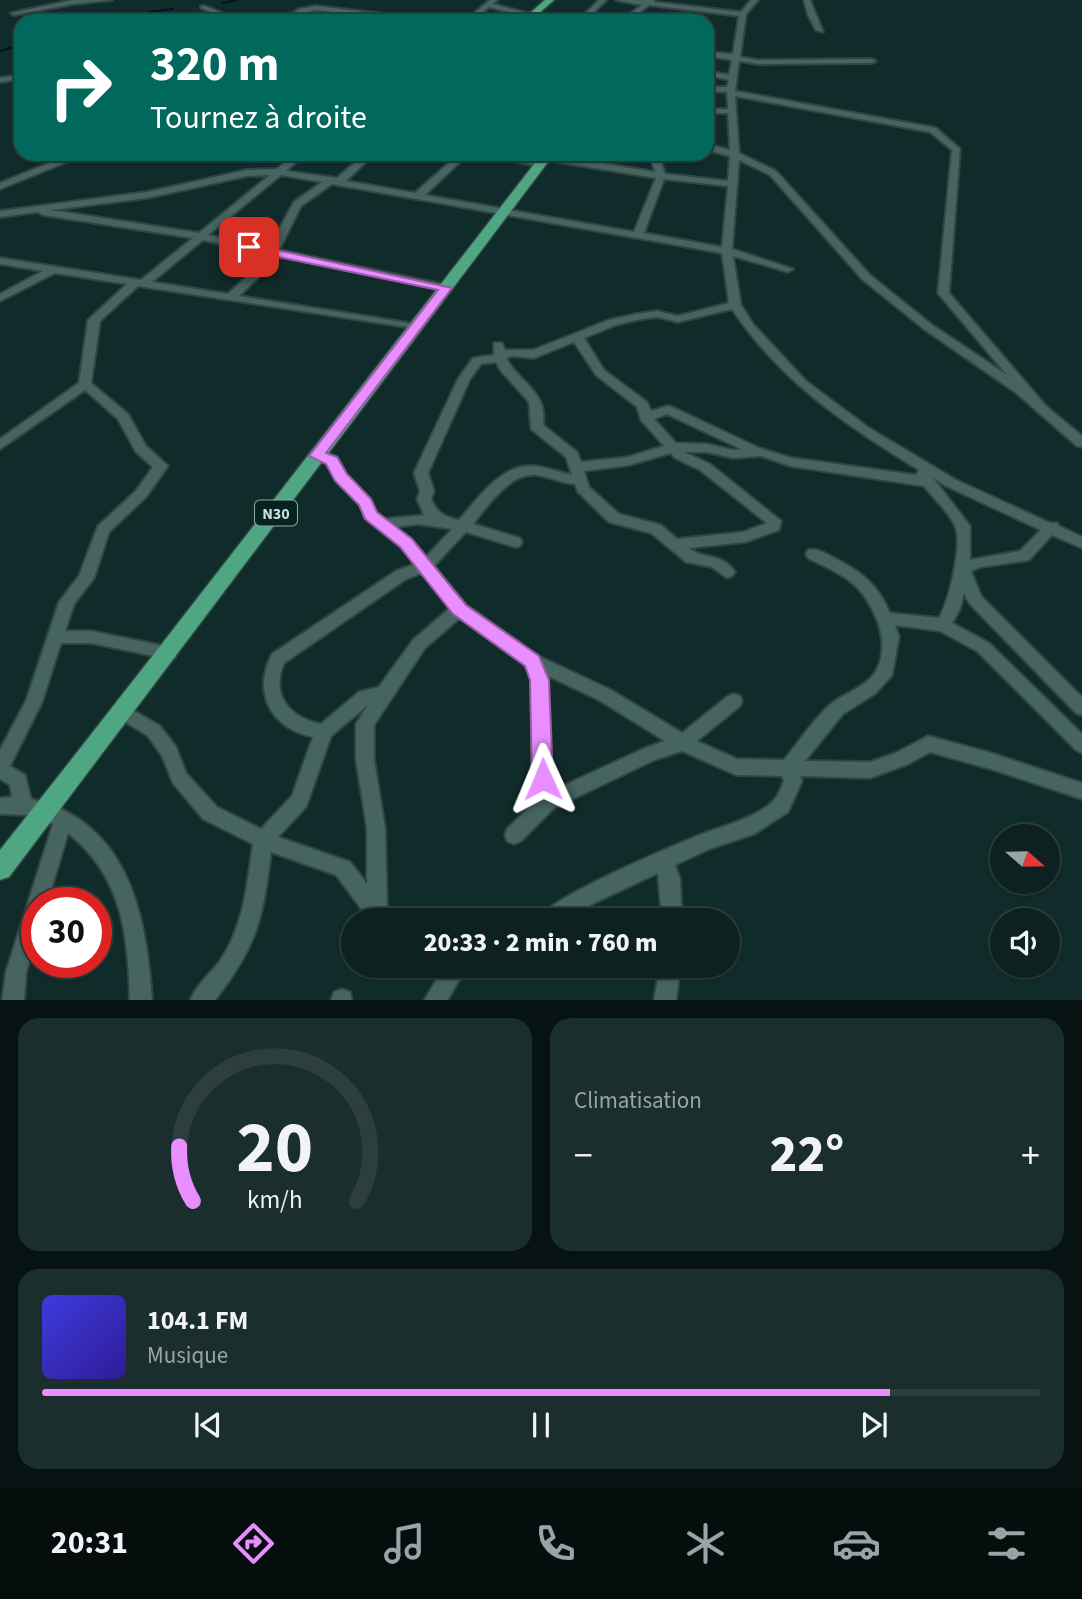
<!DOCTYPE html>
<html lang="fr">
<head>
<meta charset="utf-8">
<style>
  body { margin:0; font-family:"Source Sans 3",sans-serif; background:#1a2e2d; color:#f1f3f6; height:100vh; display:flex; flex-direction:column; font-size:26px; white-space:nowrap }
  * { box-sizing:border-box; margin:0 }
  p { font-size:23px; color:#9aa3a5 }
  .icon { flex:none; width:38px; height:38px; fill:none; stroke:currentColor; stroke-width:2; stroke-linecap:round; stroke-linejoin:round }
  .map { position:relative; height:1000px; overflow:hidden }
  .panel { display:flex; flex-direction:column; gap:18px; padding:18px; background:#071212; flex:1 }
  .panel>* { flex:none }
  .banner { position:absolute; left:14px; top:14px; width:700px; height:147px; border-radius:21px; box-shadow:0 2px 5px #0004,0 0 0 2px #2c3e3e; background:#00695c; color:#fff; overflow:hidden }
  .needle { width:46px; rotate:110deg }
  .controls { position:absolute; left:990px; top:824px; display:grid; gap:14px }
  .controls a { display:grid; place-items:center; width:70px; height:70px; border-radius:50%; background:#0c2120; box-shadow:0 2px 5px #0004,0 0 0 2px #2c3e3e; font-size:35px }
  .speed { position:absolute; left:21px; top:887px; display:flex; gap:14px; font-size:35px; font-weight:700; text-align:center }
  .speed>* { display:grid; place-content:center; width:91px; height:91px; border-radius:50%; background:#0c2120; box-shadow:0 2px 5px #0004,0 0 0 2px #2c3e3e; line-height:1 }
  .speed .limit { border:10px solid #d22; background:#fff; color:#111 }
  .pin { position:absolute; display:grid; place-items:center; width:60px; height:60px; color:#fff; margin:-30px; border-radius:14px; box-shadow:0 4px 10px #0006 }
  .me { position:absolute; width:77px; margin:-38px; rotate:359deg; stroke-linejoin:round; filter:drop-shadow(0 0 5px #0008) }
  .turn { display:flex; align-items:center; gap:24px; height:147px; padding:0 21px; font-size:32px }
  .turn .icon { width:91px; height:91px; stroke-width:2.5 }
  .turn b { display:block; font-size:49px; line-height:60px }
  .big { font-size:52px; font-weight:800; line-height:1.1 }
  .panel .widget { flex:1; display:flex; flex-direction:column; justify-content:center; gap:10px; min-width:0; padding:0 24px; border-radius:21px; background:#1a2e2d }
  .panel .dial { align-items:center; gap:0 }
  .dial svg { height:182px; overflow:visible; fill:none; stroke:#2c3e3e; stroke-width:7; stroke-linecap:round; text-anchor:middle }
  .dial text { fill:#f1f3f6; stroke:none }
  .song { display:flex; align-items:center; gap:21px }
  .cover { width:84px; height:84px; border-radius:10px; background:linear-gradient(135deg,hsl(240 70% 55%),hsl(250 70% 35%)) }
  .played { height:7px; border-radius:4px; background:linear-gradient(90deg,#e98efe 85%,#2c3e3e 85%) }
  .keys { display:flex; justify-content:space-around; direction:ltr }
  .heat { display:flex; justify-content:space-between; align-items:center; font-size:38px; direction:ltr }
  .panel .tiles { flex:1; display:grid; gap:18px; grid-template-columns:1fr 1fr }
  .widget:last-child { grid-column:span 2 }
  .trip { position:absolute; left:341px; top:908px; width:399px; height:70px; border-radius:35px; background:#0c2120; box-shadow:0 2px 5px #0004,0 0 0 2px #2c3e3e; font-weight:800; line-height:70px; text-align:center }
  .tabs { display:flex; height:112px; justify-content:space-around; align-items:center; background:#050d0d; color:#9aa3a5 }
  .tabs .icon { width:49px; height:49px }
  .tabs .active { color:#e98efe }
  .tabs b { font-size:32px; color:#f1f3f6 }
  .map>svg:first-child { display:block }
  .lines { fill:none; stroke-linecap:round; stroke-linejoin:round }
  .stream { stroke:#001222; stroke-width:2 }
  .minor-casing { stroke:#324543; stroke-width:4 }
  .major-casing { stroke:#324543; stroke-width:3 }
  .minor { fill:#466460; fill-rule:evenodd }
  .major { fill:#4ea782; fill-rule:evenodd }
  .route { fill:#e98efe; stroke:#975ca5; stroke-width:2 }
  .labels { text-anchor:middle; stroke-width:7; stroke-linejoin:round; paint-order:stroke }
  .shield { fill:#052320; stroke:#92a7a4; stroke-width:2 }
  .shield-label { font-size:16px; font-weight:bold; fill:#cfdfdd }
</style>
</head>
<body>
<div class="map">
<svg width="1082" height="1001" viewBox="0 0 1082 1001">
  <rect width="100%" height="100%" fill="#102c2a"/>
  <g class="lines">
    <g class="stream">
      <polyline points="223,3 236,0"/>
      <polyline points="123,21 150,12 173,9"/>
      <polyline points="0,51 21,45"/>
    </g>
    <g class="minor-casing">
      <g id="minor">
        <polygon points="73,0 112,0 73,4 14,15 11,13"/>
        <polygon points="490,0 497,0 493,4 534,15 531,17 489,7 472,21 465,21"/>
        <polygon points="599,0 606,0 585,21 578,21"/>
        <path d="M 616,0 L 654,0 L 654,2 L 741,12 L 751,0 L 758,0 L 746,14 L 740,57 L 758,60 L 872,59 L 876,61 L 872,63 L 758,64 L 739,61 L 735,91 L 936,128 L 960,149 L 949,293 L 1046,406 L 1082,436 L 1082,447 L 1077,446 L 1015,392 L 924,329 L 862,279 L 770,175 L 739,160 L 732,249 L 793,269 L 788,272 L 733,256 L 741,305 L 753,324 L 806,381 L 869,428 L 956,480 L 1050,523 L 1057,523 L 1059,526 L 1082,537 L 1082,548 L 1052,535 L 1029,560 L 981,567 L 971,571 L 981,596 L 1082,697 L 1082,715 L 1076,713 L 969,603 L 964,593 L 960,609 L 952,623 L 989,643 L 1082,734 L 1082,753 L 1076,750 L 977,651 L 940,631 L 895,625 L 899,637 L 892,675 L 876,693 L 843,714 L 805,761 L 870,762 L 896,753 L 928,736 L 991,753 L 1082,783 L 1082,799 L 991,769 L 930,752 L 908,764 L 870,778 L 800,776 L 802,781 L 788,812 L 754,834 L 709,849 L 675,865 L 680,879 L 682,920 L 662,920 L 658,873 L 594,903 L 566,920 L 538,920 C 545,899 675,845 702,834 C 723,826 759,817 774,800 C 779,795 781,787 784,781 L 782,776 L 736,775 L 682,751 L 654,760 L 554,808 L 521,841 L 514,844 L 507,841 L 505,835 L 507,829 L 532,805 L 532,680 L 526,665 L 460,618 L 425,648 L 374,725 L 374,760 L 385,828 L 387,909 L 392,913 L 395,920 L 370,920 L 336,875 L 271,852 C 263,918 257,947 214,1001 L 190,1001 C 196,985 210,974 220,961 C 244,926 247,885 253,844 L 203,819 L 173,783 L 162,756 L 148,736 L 116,716 L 113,711 L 116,706 L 122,704 L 160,726 L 176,747 L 186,773 L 217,807 L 261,829 L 292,796 L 313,737 C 271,728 252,693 272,654 L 396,571 L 415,564 L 401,547 L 365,518 L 360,505 L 336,480 L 327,463 L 311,459 L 309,456 L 311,453 L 316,452 L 337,457 L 346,474 L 371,500 L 376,512 L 384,519 L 424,515 L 417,499 L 420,491 L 414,473 L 458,379 L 473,358 L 494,355 L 494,343 L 502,343 L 505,350 L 533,350 L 609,320 L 636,314 L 657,311 L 678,316 L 729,303 L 722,253 L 332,184 L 301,206 L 279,250 L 446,285 L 450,286 L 450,290 L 276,256 L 271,265 L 239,296 L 415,324 L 419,325 L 419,329 L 138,286 L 100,321 L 91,383 L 128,414 L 146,446 L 168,466 L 146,497 L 109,532 L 94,578 L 74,604 L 65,631 L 91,631 L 169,647 L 175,648 L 177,653 L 175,658 L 169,659 L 91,643 L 61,643 L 42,702 L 10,766 L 25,775 L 31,799 C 128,821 147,915 152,1001 L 130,1001 C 128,935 123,877 68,833 L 47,903 L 37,903 L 37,938 L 26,972 L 24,1001 L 2,1001 L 6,972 L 53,824 L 28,815 L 0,814 L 0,798 L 12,797 L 10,785 L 0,779 L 0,750 L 26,701 L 59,602 L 79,576 L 98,526 L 136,491 L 153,467 L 136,452 L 118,419 L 85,390 L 0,449 L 0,439 L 79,383 L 88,320 L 127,284 L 55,273 L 0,301 L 0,294 L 43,271 L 0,264 L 0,258 L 141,280 L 193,238 L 43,215 L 38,212 L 0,217 L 0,211 L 147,192 L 247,170 L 277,169 L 296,154 L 305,154 L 286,171 L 337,178 L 365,154 L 374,154 L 346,181 L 415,193 L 459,154 L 468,154 L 425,195 L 634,232 L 656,178 L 546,160 L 542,157 L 546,154 L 655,172 L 650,154 L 658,154 L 665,174 L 728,181 L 730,156 L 707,150 L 707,144 L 730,150 L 728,113 L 707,113 L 707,109 L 728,109 L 727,92 L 707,91 L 707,87 L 727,87 L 729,80 L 707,75 L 707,71 L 729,75 L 732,60 L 707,56 L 707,52 L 733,54 L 739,16 L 649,5 L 628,21 L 621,21 L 642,5 ZM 735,96 L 930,132 L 952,150 L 938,293 L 1007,375 L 932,325 L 870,275 L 776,171 L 739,153 ZM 270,175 L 199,233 L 51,210 L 147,198 L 247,176 ZM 281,175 L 322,182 L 294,202 L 269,248 L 208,235 ZM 664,179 L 728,186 L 722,247 L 644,233 ZM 203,240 L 267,254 L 263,261 L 228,294 L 152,282 ZM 732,309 C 780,381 847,426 919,470 L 916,475 L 792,458 L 759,448 L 672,407 L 668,406 L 651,411 L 647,402 L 604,370 L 584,338 L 616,325 L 636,320 L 657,317 L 678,322 ZM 574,342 L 596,375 L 637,407 L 641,420 L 664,446 L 628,457 L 581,462 L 577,452 L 543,425 C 548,391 520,384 506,358 L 512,356 L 534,358 ZM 496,362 L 501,371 L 529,402 L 531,429 L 566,457 L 572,475 C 557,472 543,465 528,466 C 499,467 476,501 459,520 C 445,517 437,513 431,499 L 434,491 L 428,473 L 470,379 L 481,364 ZM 667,414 L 741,449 L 733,450 L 707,444 L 676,443 L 654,419 ZM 684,452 L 707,452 L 733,458 L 761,456 L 790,466 L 924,486 C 933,498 949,512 955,526 C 963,544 949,601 939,618 L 890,613 C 878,585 861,571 834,558 C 826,554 818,548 808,550 L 806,554 L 808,558 C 846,577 863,582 879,625 C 883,637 884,654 878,667 C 871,685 847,692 832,703 C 815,717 798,743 784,760 L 737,759 L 697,741 L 740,706 L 742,701 L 740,696 L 734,694 L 728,696 L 682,733 L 611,690 L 538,656 L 466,605 L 434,566 L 466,532 L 515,547 L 520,546 L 522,542 L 520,538 L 473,524 C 488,506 510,472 537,475 C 549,477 562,483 575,484 L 578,492 L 609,522 L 651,533 L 686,562 L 712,567 L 727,578 L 732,576 L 735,572 C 720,551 705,561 689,548 L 745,542 L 779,530 L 781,521 L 710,464 ZM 671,453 L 675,458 L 700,470 L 767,523 L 743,532 L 677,539 L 661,525 L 619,514 L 589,487 L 584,471 L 629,465 ZM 933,478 L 946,486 L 1041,530 L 1020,551 L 970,560 L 970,526 ZM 418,524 L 452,529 L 426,557 L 411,539 L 395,527 ZM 422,573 L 450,608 L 413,640 L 379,687 L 359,692 L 321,724 C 290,718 270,695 284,663 L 406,579 ZM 546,675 L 599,700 L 665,741 L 643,749 L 550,792 L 548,680 ZM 368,705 L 356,724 L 356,760 L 367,828 L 367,884 L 350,862 L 278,837 L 306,807 L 331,736 Z"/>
        <polygon points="804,0 810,0 823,32 816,30 808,15"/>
        <polygon points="201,6 205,6 241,21 232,21 201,8"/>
        <path d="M 316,6 L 427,19 L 430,21 L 409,21 L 316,10 C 303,12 293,21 281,21 L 299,9 Z"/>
        <polygon points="21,75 21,79 0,82 0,78"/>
        <polygon points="85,154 110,154 106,157 69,161 0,189 0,183 64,157"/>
        <polygon points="483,154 502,154 546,164 541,167"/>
        <polygon points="445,966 467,966 447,1001 424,1001"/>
        <polygon points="660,966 680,966 676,1001 654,1001"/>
        <polygon points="342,989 350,992 352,1001 331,1001 334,992"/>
      </g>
    </g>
    <g class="major-casing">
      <g id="major">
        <polygon points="545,0 554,0 530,21 521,21"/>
        <path d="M 542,154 L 554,154 L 9,877 L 0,880 L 0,850 C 183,619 361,386 542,154 Z"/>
      </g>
    </g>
    <use href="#minor" class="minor"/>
    <use href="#major" class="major"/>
  </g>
  <polygon class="route" points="249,244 452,288 326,453 337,457 347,474 371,499 377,512 412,539 466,605 539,656 549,680 553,779 550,786 543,788 535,786 532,779 530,680 525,666 453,614 400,547 365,519 359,505 335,481 326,464 309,456 438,290 245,250 243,247"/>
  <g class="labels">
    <rect class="shield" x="255" y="500.5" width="42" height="25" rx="5"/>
    <g class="shield-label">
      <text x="276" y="519">N30</text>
    </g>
  </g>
</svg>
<div class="controls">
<a><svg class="needle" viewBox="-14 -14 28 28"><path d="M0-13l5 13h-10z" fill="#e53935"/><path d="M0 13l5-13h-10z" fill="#9aa3a5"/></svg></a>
<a><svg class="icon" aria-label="sound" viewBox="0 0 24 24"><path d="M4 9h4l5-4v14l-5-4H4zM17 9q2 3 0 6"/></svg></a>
</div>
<div class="speed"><div class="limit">30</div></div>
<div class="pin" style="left:249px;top:247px;background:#d93025"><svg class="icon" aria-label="arrive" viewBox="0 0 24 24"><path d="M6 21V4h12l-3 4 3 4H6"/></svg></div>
<svg class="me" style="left:543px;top:779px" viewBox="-20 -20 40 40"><path d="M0-17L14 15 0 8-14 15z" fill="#e98efe" stroke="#fff" stroke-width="4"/></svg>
<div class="trip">20:33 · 2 min · 760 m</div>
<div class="banner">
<div class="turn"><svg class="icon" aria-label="right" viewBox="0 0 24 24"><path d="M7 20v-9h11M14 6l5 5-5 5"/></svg><div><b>320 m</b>Tournez à droite</div></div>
</div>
</div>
<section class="panel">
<div class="tiles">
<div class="widget dial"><svg viewBox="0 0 100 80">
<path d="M14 69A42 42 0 1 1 86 69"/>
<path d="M14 69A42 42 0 0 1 8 45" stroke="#e98efe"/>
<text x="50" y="56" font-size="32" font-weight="700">20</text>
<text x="50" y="72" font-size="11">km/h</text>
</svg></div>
<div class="widget"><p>Climatisation</p>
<div class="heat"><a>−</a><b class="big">22°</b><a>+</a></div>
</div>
<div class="widget">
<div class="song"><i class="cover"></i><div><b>104.1 FM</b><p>Musique</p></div></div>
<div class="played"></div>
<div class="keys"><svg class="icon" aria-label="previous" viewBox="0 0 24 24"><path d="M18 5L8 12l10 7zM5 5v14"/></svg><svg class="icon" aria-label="pause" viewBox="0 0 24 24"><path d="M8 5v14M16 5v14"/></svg><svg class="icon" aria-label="next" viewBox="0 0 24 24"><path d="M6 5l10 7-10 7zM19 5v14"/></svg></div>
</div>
</div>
</section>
<nav class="tabs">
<b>20:31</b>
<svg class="icon active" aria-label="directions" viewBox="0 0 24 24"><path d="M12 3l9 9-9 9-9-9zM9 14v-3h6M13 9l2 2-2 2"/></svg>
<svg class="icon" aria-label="music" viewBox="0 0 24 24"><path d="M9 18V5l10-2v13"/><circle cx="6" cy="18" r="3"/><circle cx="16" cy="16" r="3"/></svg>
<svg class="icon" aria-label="phone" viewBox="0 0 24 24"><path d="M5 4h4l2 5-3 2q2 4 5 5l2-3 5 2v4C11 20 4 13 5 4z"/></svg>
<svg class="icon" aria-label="climate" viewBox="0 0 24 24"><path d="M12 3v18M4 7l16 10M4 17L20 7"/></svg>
<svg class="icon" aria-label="car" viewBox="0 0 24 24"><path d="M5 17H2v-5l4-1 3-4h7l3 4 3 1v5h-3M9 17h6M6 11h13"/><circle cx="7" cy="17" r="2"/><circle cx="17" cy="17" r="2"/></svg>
<svg class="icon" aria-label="filters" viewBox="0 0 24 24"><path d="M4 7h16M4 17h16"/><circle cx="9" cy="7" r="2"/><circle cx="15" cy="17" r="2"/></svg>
</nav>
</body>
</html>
